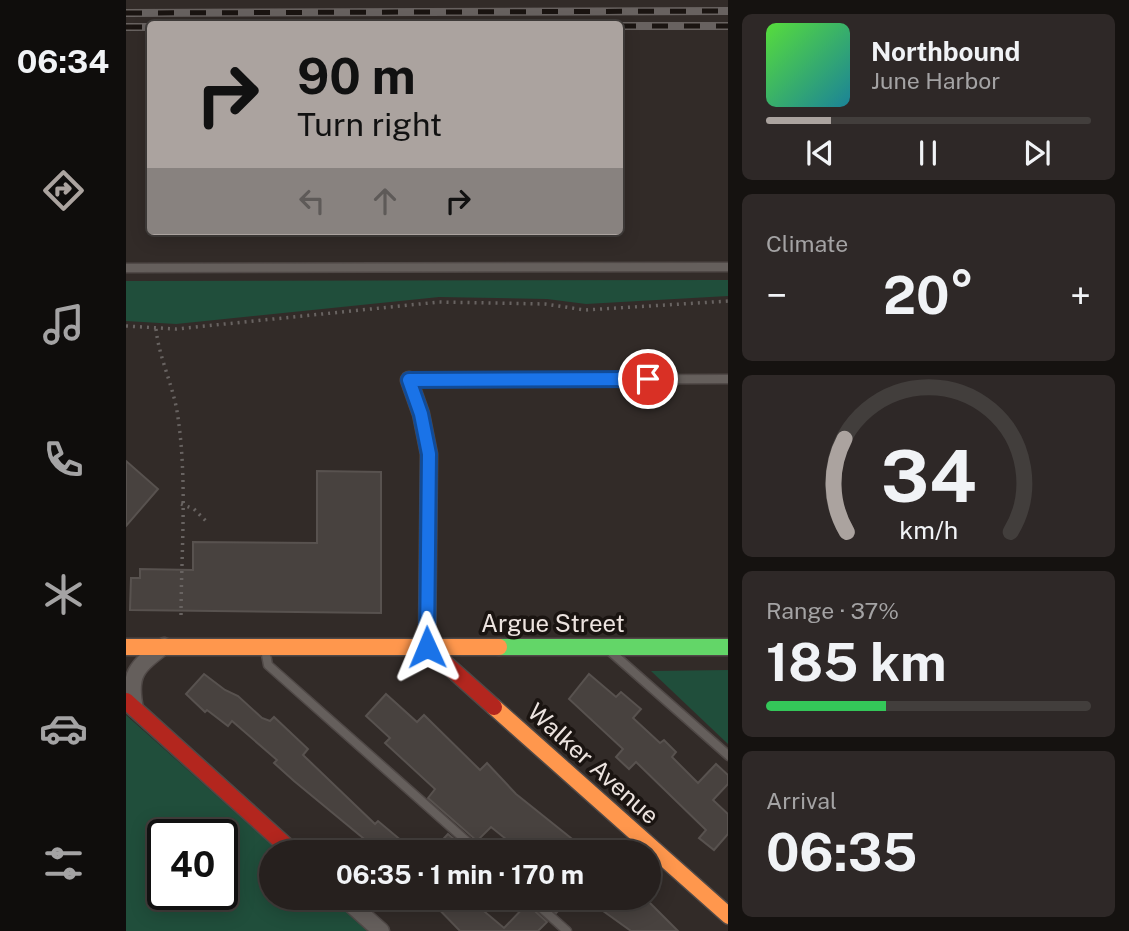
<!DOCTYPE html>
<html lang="en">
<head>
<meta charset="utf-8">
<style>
  body { margin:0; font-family:"Public Sans",sans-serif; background:#2e2827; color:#f1f3f6; height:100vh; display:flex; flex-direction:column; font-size:26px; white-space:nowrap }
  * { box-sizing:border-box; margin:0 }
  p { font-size:23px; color:#a4a3a4 }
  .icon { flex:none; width:38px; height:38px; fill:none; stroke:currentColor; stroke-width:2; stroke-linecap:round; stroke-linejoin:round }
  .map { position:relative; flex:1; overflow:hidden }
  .panel { display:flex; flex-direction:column; gap:14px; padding:14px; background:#151210; width:401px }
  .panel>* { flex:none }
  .top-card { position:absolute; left:21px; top:21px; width:476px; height:214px; border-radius:7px; box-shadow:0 4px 18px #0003,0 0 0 2px #423e3c; background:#aba39f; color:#111; overflow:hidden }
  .speed { position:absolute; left:21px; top:819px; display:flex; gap:14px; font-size:35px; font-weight:700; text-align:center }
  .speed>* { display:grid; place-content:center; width:91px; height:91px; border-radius:50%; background:#26201e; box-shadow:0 4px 18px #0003,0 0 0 2px #423e3c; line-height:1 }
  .speed .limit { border:4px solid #111; border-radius:10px; background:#fff; color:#111 }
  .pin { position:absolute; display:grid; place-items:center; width:60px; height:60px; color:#fff; margin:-30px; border:4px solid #fff; border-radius:50%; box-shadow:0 2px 7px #0007 }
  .me { position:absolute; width:77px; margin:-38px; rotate:359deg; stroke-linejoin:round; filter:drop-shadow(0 0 5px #0008) }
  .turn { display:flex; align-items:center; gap:24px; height:147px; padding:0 35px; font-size:32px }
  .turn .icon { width:91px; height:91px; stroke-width:2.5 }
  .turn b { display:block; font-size:49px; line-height:60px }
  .lanes { display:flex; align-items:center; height:66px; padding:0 35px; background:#0003; justify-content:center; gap:35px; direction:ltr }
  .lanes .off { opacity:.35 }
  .big { font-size:52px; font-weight:700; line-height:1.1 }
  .panel .card { flex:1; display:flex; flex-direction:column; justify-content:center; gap:10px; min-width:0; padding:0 24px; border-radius:10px; background:#2e2827 }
  .panel .dial { align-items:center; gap:0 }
  .dial svg { height:182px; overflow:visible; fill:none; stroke:#423e3c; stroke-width:7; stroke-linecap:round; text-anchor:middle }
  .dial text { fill:#f1f3f6; stroke:none }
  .song { display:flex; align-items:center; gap:21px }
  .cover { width:84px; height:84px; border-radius:10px; background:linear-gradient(135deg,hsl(110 70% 55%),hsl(190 70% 35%)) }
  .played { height:7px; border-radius:4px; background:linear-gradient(90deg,#aba39f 20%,#423e3c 20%) }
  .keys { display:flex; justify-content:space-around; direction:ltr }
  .heat { display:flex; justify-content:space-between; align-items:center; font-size:38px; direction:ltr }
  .charge { height:10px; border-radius:5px; background:linear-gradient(90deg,#34c759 37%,#423e3c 0) }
  .trip { position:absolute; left:133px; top:840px; width:402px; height:70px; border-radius:35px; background:#26201e; box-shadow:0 4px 18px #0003,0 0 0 2px #423e3c; font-weight:700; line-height:70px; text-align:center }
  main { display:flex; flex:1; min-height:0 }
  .dock { display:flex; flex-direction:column; width:126px; justify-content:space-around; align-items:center; background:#0f0d0c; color:#a4a3a4 }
  .dock .icon { width:49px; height:49px }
  .dock .selected { color:#aba39f }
  .dock b { font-size:32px; color:#f1f3f6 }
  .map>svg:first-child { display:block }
  .green { fill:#204e3b; fill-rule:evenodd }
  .building { fill:#48423f; stroke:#58524f; stroke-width:2 }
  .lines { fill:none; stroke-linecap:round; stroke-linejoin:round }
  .lane-casing { stroke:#504947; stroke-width:11 }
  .street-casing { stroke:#504947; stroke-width:19 }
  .fast-casing { stroke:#504947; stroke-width:19 }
  .slow-casing { stroke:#504947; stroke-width:19 }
  .jam-casing { stroke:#504947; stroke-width:19 }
  .path { stroke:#686361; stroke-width:3.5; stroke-dasharray:2 5; stroke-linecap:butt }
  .lane { stroke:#655f5c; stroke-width:8 }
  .street { stroke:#655f5c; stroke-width:16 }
  .fast { stroke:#63d668; stroke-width:16 }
  .slow { stroke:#ff974d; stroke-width:16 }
  .jam { stroke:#b3261e; stroke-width:16 }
  .rail-casing { stroke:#686260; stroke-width:8 }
  .rail { stroke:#1a1411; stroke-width:5; stroke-dasharray:16; stroke-linecap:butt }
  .route-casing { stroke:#114b97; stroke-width:18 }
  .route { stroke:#1a73e8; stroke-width:12 }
  .labels { text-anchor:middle; stroke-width:7; stroke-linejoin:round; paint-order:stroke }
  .street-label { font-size:24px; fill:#ece3df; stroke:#1a1411 }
</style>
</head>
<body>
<main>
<nav class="dock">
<b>06:34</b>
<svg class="icon selected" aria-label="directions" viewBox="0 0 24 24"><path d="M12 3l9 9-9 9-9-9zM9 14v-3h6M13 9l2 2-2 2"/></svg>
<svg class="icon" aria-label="music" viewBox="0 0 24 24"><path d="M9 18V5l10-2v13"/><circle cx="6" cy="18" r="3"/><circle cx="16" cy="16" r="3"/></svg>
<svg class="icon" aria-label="phone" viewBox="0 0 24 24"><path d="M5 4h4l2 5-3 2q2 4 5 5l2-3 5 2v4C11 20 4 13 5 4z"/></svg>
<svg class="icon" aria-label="climate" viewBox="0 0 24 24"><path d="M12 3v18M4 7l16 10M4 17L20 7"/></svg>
<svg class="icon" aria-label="car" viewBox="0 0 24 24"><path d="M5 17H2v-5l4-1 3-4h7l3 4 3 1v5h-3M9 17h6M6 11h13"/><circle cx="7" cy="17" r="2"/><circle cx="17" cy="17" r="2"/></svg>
<svg class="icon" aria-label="filters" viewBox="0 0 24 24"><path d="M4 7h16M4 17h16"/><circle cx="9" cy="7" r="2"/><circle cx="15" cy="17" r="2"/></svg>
</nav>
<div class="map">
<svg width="603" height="931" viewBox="0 0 603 931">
  <rect width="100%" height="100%" fill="#322b28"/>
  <g class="green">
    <polygon points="602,280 602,296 460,304 421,299 313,297 50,324 0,321 0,281"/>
    <polygon points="602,670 602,744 525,671"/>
    <path d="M 0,715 L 154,852 L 145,852 L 145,898 L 205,898 L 242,931 L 0,931 ZM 37,835 L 96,835 L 96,894 L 37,894 Z"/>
  </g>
  <g class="building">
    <polygon points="0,461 32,489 0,526"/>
    <polygon points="191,471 255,472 255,613 4,610 5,578 14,578 14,569 67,570 67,542 191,543"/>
    <polygon points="78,674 99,690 112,696 136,718 144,721 148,717 182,749 177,755 249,824 252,821 289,852 254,852 168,781 148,763 151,760 106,721 102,726 81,710 79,712 60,694"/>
    <polygon points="463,674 490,697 495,692 515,709 507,718 534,743 538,740 550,752 546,757 572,783 590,764 602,775 602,784 587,800 602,814 602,834 588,850 573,838 580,830 510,762 503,769 490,757 497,749 443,699"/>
    <polygon points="260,694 291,722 298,715 354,770 361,763 390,794 445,838 442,841 454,852 396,852 365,827 351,841 302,798 309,789 259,743 264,738 240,716"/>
    <polygon points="322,834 342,851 340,852 305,852"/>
    <polygon points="302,898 361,898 353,907 378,928 401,904 421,922 412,931 334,931"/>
    <polygon points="414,898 445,898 430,913"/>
    <polygon points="459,898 501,898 511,906 519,898 552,931 505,931"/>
  </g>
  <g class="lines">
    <g class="lane-casing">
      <g id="lane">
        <polyline points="0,268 603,267"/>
        <polyline points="287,380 603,379"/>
        <polyline points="139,649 142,665 353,852"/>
        <polyline points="485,652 603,756"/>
        <polyline points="404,898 441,931"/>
      </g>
    </g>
    <g class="street-casing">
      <g id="street">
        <path d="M 9,709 C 2,674 10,667 38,646"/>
        <polyline points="218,898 255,931"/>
      </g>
    </g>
    <g class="fast-casing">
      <polyline id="fast" points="373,647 603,647"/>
    </g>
    <g class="slow-casing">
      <g id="slow">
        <polyline points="0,647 373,647"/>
        <polyline points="368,707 603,916"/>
      </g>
    </g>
    <g class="jam-casing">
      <g id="jam">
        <polyline points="283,380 295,414 303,454 301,647 368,707"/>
        <polyline points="0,701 167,852"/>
      </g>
    </g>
    <g class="path">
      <polyline points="0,326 50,329 313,302 419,304 459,310 603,301"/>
      <path d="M 30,329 C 33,357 46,383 51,411 C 62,479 55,551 55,620"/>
      <polyline points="55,504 68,509 80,521"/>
    </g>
    <use href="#lane" class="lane"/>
    <use href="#street" class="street"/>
    <use href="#fast" class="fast"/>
    <use href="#slow" class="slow"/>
    <use href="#jam" class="jam"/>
    <g class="rail-casing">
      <g id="rail">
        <polyline points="0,13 603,11"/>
        <polyline points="494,26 603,26"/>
        <polyline points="0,27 24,27"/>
      </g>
    </g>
    <use href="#rail" class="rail"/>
  </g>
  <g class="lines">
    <g class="route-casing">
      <polyline id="route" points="301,647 303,454 295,414 283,380 522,379"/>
    </g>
    <use href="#route" class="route"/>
  </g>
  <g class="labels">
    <g class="street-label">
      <text x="427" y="632">Argue Street</text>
      <text transform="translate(467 764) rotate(42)" y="8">Walker Avenue</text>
    </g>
  </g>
</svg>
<div class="speed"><div class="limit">40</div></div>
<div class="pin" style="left:522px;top:379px;background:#d93025"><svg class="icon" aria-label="arrive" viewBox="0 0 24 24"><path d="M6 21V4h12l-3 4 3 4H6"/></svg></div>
<svg class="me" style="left:301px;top:647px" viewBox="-20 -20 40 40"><path d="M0-17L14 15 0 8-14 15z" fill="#1a73e8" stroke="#fff" stroke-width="4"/></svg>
<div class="trip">06:35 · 1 min · 170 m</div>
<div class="top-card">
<div class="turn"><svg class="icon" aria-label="right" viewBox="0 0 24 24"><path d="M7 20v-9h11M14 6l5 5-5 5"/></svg><div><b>90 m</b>Turn right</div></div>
<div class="lanes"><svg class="icon off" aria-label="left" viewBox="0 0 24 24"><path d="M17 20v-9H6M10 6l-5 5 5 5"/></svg><svg class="icon off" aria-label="ahead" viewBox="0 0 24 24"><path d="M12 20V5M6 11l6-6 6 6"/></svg><svg class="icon" aria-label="right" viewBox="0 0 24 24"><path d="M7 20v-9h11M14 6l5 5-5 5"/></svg></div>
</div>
</div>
<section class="panel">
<div class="card">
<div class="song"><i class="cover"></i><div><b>Northbound</b><p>June Harbor</p></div></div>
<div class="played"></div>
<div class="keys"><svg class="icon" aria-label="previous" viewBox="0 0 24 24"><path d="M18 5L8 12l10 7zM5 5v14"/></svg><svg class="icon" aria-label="pause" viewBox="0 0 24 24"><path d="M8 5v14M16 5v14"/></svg><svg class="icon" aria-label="next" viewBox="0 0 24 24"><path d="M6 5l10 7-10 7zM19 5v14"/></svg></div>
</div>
<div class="card"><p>Climate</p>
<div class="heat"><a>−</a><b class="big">20°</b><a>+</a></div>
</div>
<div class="card dial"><svg viewBox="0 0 100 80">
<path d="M14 69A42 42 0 1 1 86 69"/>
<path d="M14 69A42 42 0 0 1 13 28" stroke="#aba39f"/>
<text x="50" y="56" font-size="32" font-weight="700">34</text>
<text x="50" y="72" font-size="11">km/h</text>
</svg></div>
<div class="card"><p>Range · 37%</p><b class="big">185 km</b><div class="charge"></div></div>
<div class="card"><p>Arrival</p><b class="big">06:35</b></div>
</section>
</main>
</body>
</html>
